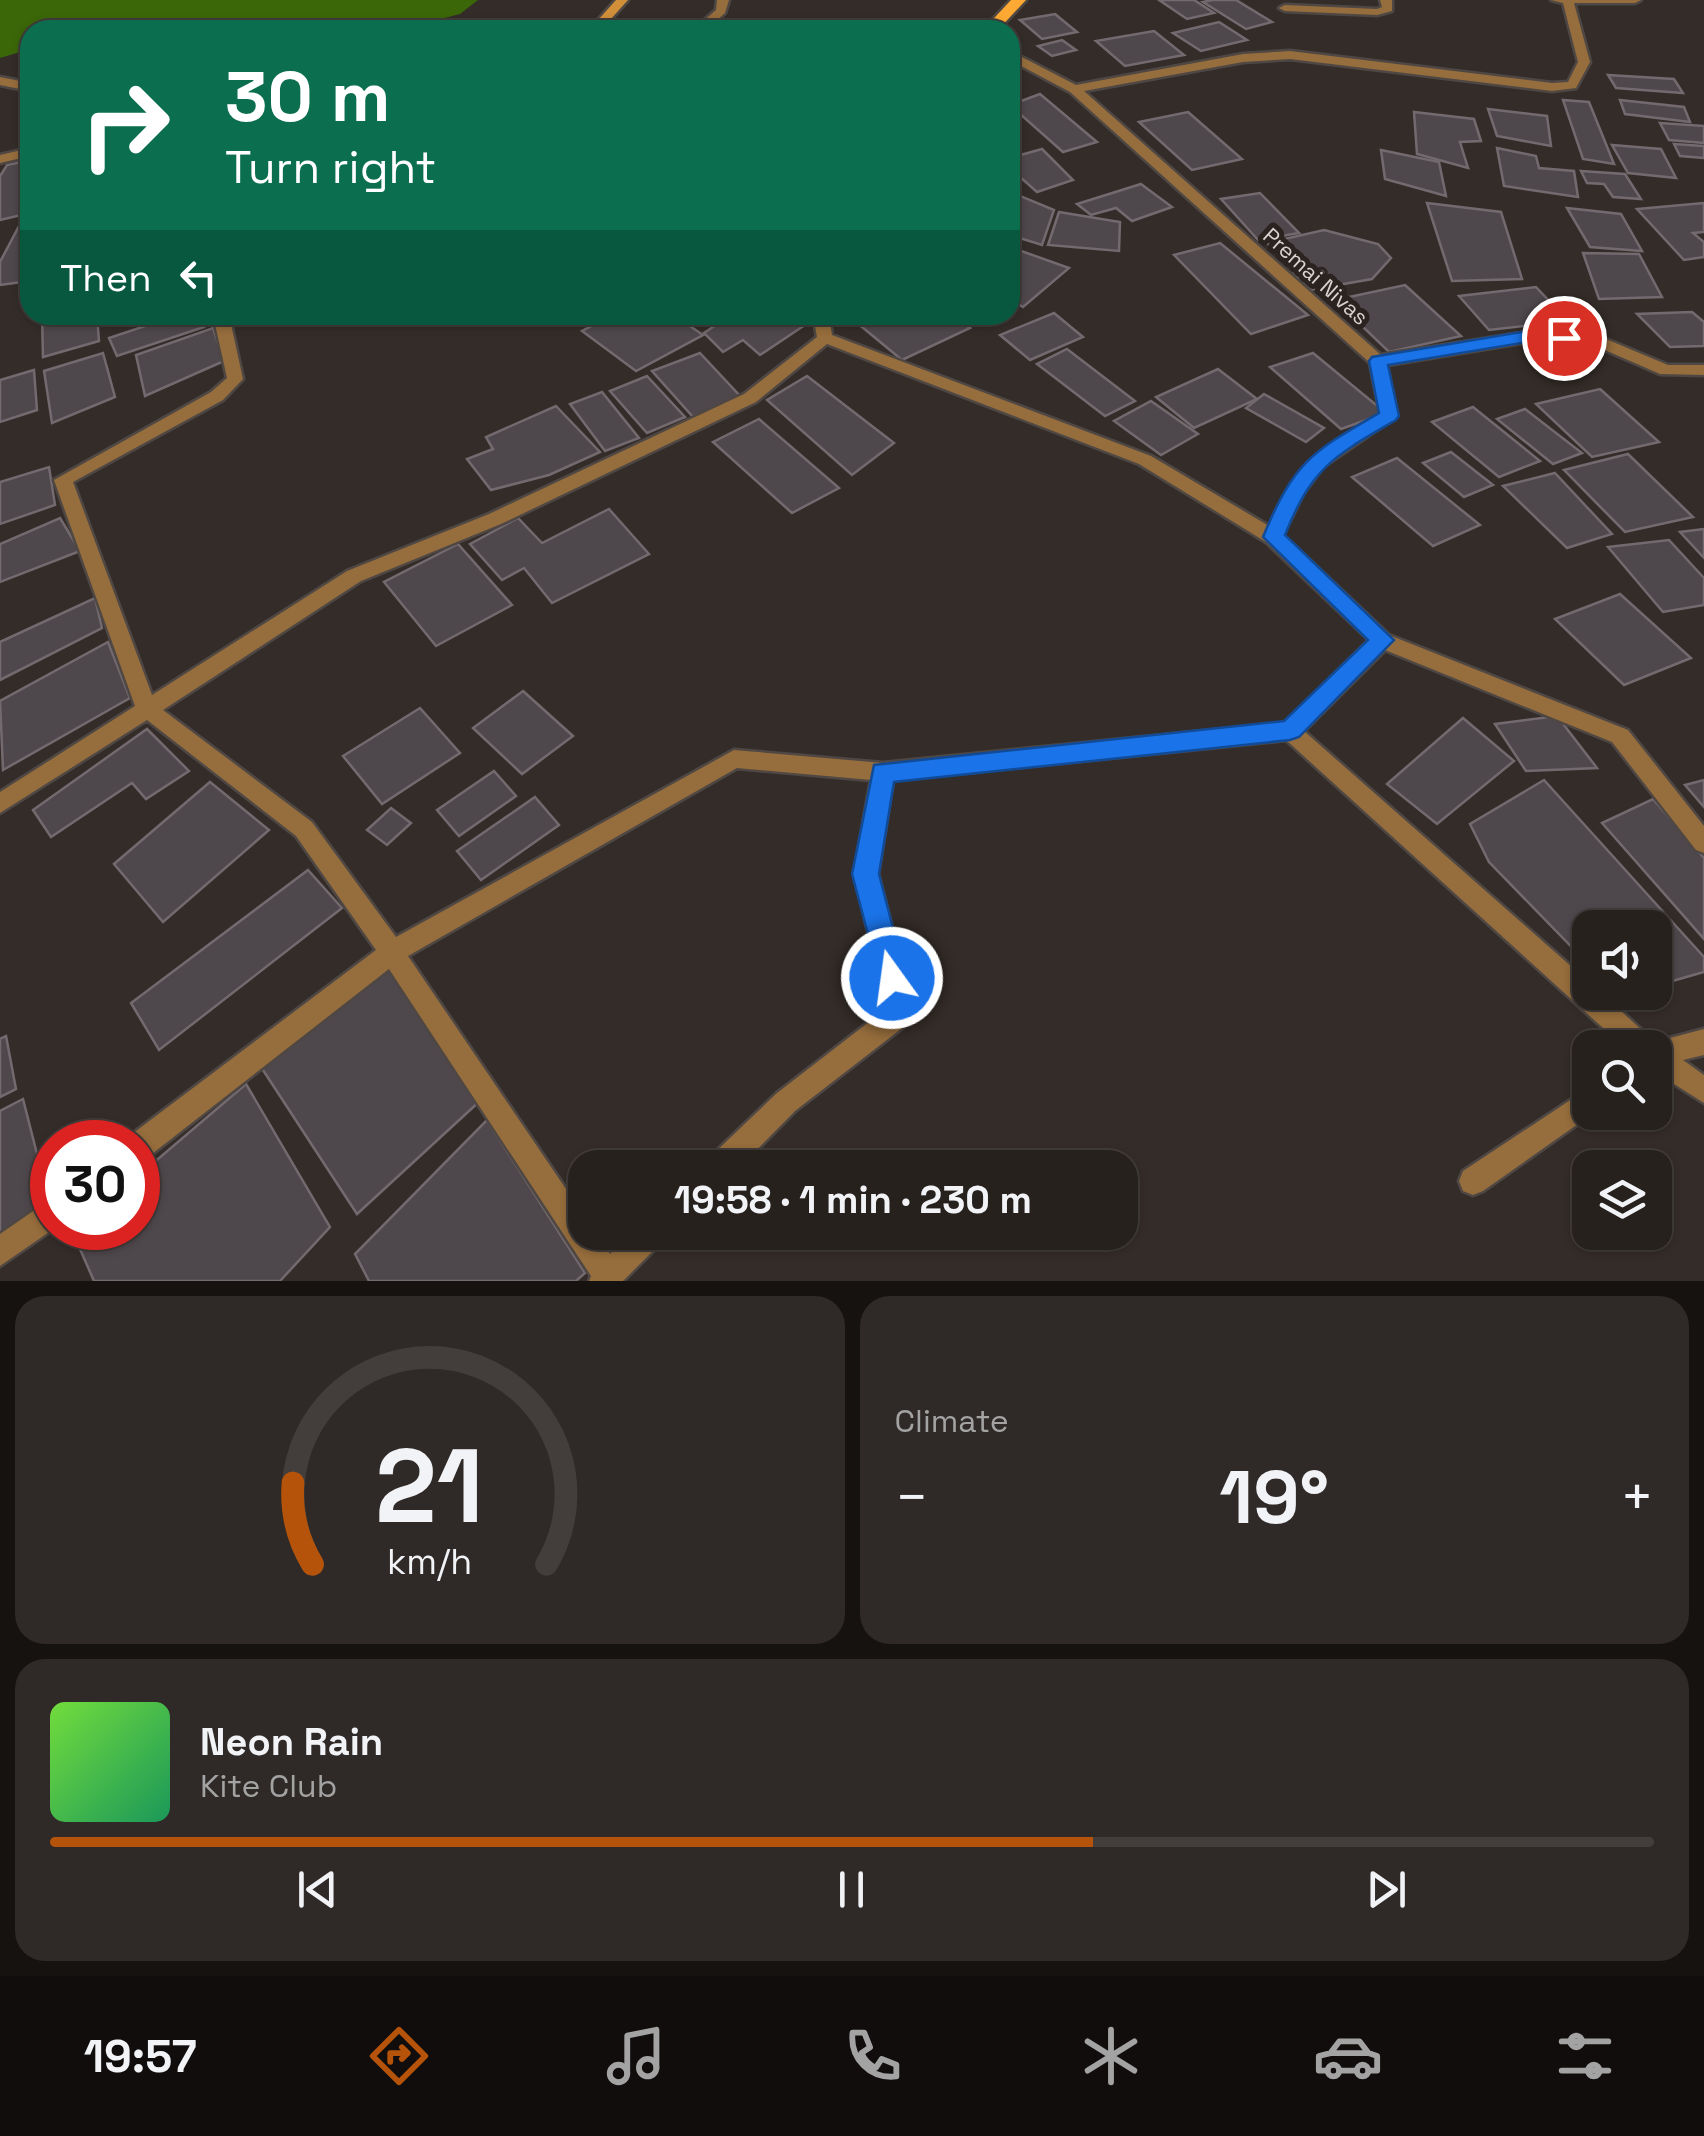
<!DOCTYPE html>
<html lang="en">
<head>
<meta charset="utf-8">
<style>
  body { margin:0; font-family:"Space Grotesk",sans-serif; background:#2f2927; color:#f1f3f6; height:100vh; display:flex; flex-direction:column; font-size:38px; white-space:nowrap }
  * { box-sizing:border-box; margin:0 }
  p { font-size:32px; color:#a4a3a4 }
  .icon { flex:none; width:55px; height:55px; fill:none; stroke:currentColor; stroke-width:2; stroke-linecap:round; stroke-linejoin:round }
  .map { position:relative; height:1281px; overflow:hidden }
  .drawer { display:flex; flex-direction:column; gap:15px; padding:15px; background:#151210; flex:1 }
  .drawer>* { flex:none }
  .top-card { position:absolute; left:20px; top:20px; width:1000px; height:305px; border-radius:30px; box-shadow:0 2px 8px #0004,0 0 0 2px #433e3c; background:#0b6e4f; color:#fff; overflow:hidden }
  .fabs { position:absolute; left:1572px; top:910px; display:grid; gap:20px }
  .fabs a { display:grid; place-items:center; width:100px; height:100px; border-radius:20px; background:#27211e; box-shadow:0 2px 8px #0004,0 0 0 2px #433e3c; font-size:50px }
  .speed { position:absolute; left:30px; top:1120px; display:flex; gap:20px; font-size:50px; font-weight:700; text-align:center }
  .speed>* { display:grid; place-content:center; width:130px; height:130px; border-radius:50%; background:#27211e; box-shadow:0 2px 8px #0004,0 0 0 2px #433e3c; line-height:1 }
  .speed .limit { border:15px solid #d22; background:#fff; color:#111 }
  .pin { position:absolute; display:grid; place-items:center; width:85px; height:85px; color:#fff; margin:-42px; border:5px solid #fff; border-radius:50%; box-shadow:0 2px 10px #0007 }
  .me { position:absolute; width:110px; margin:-55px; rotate:346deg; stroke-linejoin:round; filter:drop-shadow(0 0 8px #0008) }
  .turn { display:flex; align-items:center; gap:35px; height:210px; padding:0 40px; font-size:45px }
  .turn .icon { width:130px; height:130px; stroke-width:2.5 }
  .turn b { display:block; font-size:70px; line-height:85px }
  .then { display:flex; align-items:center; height:95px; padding:0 40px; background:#0003; gap:20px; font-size:38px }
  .big { font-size:75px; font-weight:800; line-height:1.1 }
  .drawer .tile { flex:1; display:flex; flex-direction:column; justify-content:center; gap:15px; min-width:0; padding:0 35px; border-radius:30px; background:#2f2927 }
  .drawer .dial { align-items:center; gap:0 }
  .dial svg { height:260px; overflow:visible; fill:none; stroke:#433e3c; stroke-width:7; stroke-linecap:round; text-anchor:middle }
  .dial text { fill:#f1f3f6; stroke:none }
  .song { display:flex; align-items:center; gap:30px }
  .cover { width:120px; height:120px; border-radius:15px; background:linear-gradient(135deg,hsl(100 70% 55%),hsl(150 70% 35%)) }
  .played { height:10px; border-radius:5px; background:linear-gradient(90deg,#b45309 65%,#433e3c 65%) }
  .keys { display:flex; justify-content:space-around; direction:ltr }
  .heat { display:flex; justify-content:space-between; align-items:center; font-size:55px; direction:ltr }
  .drawer .tiles { flex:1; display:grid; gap:15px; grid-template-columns:1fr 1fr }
  .tile:last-child { grid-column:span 2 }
  .trip { position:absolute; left:568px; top:1150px; width:570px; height:100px; border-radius:30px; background:#27211e; box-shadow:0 2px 8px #0004,0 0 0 2px #433e3c; font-weight:800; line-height:100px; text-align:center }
  .tab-bar { display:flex; height:160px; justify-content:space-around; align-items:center; background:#100d0c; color:#a4a3a4 }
  .tab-bar .icon { width:70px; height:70px }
  .tab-bar .selected { color:#b45309 }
  .tab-bar b { font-size:45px; color:#f1f3f6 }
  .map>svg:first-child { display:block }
  .forest { fill:#3b6708 }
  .building { fill:#4e474c; stroke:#726a6f; stroke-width:2.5 }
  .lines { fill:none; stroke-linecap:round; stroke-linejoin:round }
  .service-casing { stroke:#4e4743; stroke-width:5 }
  .minor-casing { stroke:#4e4743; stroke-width:5 }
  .tertiary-casing { stroke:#4e4743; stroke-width:5 }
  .secondary-casing { stroke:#4e4743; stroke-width:5 }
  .primary-casing { stroke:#4e4743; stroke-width:5 }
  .service { fill:#966d3c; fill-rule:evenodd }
  .minor { fill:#966d3c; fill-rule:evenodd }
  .tertiary { fill:#966d3c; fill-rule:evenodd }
  .secondary { fill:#d18f3a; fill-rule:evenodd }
  .primary { fill:#fea933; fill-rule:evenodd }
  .route { fill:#1a73e8; stroke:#114b97; stroke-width:2.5 }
  .labels { text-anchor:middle; stroke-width:10; stroke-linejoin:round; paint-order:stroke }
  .far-street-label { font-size:22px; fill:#d8d3d0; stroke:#2a231f }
</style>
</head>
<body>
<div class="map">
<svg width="1704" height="1281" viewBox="0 0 1704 1281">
  <rect width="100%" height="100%" fill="#342c28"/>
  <polygon class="forest" points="0,0 478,0 460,14 398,30 30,30 30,49 0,58"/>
  <g class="building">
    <polygon points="1159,0 1194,0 1214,13 1187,19"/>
    <polygon points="1212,0 1236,0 1272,22 1246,29 1203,2"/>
    <polygon points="1055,14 1077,32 1042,39 1020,20"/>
    <polygon points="1219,22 1247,40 1201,51 1173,33"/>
    <polygon points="1154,31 1184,55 1125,66 1096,41"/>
    <polygon points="1062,40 1076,50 1052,56 1038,46"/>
    <polygon points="1608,75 1674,79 1683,93 1616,88"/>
    <polygon points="1040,94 1097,142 1063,152 1010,105"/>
    <polygon points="1563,100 1589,102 1614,164 1583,159"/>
    <polygon points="1620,100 1684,107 1690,122 1625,114"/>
    <polygon points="1488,109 1547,116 1551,146 1497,136"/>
    <polygon points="1188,112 1242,159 1192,170 1139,122"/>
    <polygon points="1414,112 1474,119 1481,141 1460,142 1468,168 1417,154"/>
    <polygon points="1660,123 1704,126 1704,143 1669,140"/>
    <polygon points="1674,144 1704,146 1704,158 1680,156"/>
    <polygon points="1612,145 1661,149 1676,178 1628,173"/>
    <polygon points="1497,148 1536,156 1539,168 1574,171 1578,197 1504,186"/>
    <polygon points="1042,149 1073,180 1037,192 1010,168 1010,158"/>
    <polygon points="1381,150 1439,162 1446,196 1385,179"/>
    <polygon points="30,160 30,213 0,220 0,176 7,165"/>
    <polygon points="1581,171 1625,174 1641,199 1613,197 1604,184 1587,183"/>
    <polygon points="1141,184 1172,207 1132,221 1116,208 1091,215 1077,204"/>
    <polygon points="1013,193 1054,210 1042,245 1010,235"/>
    <polygon points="1260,193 1299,233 1258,240 1221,199"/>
    <polygon points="1427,203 1501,212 1522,279 1452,281"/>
    <polygon points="1704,203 1704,232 1693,233 1704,242 1704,257 1684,260 1637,209"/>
    <polygon points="1567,208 1621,214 1642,251 1590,247"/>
    <polygon points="1059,212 1120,222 1119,251 1048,245"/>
    <polygon points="19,226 30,226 30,281 0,285 0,262"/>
    <polygon points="1324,230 1378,244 1391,258 1372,279 1310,290 1267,243"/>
    <polygon points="1220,243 1308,315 1251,334 1174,255"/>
    <polygon points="1010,247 1069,268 1023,307 1010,299"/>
    <polygon points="1583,253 1639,254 1662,297 1599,299"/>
    <polygon points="1405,285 1461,336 1389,352 1335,300"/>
    <polygon points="1536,287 1568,321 1489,330 1459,296"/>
    <polygon points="1692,312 1704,322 1704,346 1670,347 1637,314"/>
    <polygon points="1054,313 1083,337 1030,360 1000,335"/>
    <polygon points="42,315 97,315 99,341 43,357"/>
    <polygon points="178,315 197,315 204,327 117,356 109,338"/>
    <polygon points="613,315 674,315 703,335 636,371 582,331"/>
    <polygon points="731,315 809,315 814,319 760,355 743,340 723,352 704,333"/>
    <polygon points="871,315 953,315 970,328 902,360 856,322"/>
    <polygon points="213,328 224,361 145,396 136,355"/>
    <polygon points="1067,349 1135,401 1105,416 1037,364"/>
    <polygon points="103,353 115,397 52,423 44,371"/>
    <polygon points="700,353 742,398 693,417 652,371"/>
    <polygon points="1313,353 1386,413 1341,429 1270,367"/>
    <polygon points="1218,369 1257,399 1194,428 1156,397"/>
    <polygon points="34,370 37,410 0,422 0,380"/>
    <polygon points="647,376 685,417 647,433 610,391"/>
    <polygon points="807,376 894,443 852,475 767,400"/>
    <polygon points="1600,389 1659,442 1592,457 1536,404"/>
    <polygon points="602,392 639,438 605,451 570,404"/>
    <polygon points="1264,394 1324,428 1306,442 1246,408"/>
    <polygon points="1151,401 1198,434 1161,455 1114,421"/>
    <polygon points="556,406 600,452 549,475 491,490 467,459 493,449 486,437"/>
    <polygon points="1473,407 1540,461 1499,477 1432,422"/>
    <polygon points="1525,409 1582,453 1553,464 1497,419"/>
    <polygon points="759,419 839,488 792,513 713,442"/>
    <polygon points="1451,452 1493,485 1464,497 1423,463"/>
    <polygon points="1628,454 1693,517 1625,532 1564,470"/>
    <polygon points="1397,458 1480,525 1433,546 1352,477"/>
    <polygon points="49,467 55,505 0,524 0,482"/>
    <polygon points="1555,473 1612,534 1567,548 1503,486"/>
    <polygon points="609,509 649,554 552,603 524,568 502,580 470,544 518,518 542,543"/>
    <polygon points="60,518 80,551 0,582 0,544"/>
    <polygon points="1704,529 1704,558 1680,532"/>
    <polygon points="1669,540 1704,578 1704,605 1663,612 1608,547"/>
    <polygon points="458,544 512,605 436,646 384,582"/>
    <polygon points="1620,594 1691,658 1624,685 1555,619"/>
    <polygon points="95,598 102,628 0,680 0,642"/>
    <polygon points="108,642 130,698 3,770 0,701"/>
    <polygon points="523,691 573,736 522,774 473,728"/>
    <polygon points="420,708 460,753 382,804 343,756"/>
    <polygon points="1557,716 1597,768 1526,771 1495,724"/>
    <polygon points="1463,718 1514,761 1437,824 1387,784"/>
    <polygon points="147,729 189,771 146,799 132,783 51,837 33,810"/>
    <polygon points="494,771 516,796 459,836 437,810"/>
    <polygon points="1544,780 1704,957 1704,972 1655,986 1655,928 1590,928 1590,966 1489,862 1470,824"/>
    <polygon points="1704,780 1704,807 1685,785"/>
    <polygon points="210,782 269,830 163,922 114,864"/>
    <polygon points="535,797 559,825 481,880 457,851"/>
    <polygon points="1653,799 1704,858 1704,939 1602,823"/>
    <polygon points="391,808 411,823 387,845 367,830"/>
    <polygon points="308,870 342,908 159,1050 131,1003"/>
    <polygon points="390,967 481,1100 357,1214 261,1067"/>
    <polygon points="6,1036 16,1089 0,1097 0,1039"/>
    <polygon points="246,1084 330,1227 280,1281 94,1281 72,1231 76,1228 138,1228 138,1176"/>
    <polygon points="23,1099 50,1205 0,1234 0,1111"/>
    <polygon points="487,1120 585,1273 576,1281 369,1281 355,1254"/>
  </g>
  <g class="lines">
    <g class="service-casing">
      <polygon id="service" points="717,0 729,0 725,13 706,30 693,30 716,10"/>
    </g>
    <g class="minor-casing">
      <g id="minor">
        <polygon points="1380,0 1392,0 1392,11 1377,15 1285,11 1279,8 1285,5 1377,9 1382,7"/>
        <path d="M 1551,0 L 1641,0 L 1635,3 L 1574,3 L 1590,62 L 1576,88 L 1552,91 L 1290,59 L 1243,62 L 1084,91 L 1381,355 L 1534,331 L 1594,334 L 1668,365 L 1704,365 L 1704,375 L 1660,374 L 1591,344 L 1534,341 L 1387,365 L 1397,416 L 1323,467 L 1303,494 L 1283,535 L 1389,635 L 1628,730 L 1704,826 L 1704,853 L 1696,850 L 1612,742 L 1385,650 L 1304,731 L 1590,983 L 1590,992 L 1600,992 L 1655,1042 L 1704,1029 L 1704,1055 L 1683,1060 L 1704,1075 L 1704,1103 L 1655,1072 L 1655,1048 L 1625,1048 L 1286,740 L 893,780 L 878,874 L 914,1013 L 910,1022 L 795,1111 L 739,1168 L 706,1168 L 709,1158 L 777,1093 L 887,1008 L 854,874 L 871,780 L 737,768 L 408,956 L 585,1217 L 585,1232 L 596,1232 L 610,1254 L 631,1232 L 666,1232 L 662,1242 L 623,1281 L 589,1281 L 591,1276 L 389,969 L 148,1157 L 138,1160 L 138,1142 L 126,1142 L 128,1137 L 376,950 L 296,836 L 147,720 L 0,813 L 0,792 L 135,706 L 54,480 L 211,392 L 227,378 L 213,315 L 229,315 L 243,379 L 223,400 L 73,482 L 152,695 L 347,571 L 489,514 L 744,394 L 817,337 L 813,315 L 829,315 L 832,335 L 1151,456 L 1269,526 C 1295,467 1325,445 1380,414 L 1370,363 L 1070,92 L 1010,60 L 1010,51 L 1076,85 L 1243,54 L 1290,51 L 1552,83 L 1568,82 L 1578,62 L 1563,3 ZM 827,344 L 1139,464 L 1266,542 L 1369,640 L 1285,723 L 883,763 L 734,750 L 396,937 L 312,822 L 163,710 L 361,581 L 501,524 L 756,402 Z"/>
        <polygon points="1590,1087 1590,1112 1595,1112 1483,1191 1473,1195 1463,1191 1459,1181 1463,1171"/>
        <polygon points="52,1198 55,1228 0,1266 0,1234"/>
      </g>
    </g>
    <g class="tertiary-casing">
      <g id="tertiary">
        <polygon points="0,77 30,83 30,91 0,85"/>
        <polygon points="30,148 30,156 0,163 0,155"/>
      </g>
    </g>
    <g class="secondary-casing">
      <polygon id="secondary" points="616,0 628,0 601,30 589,30"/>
    </g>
    <g class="primary-casing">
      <polygon id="primary" points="1011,0 1026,0 998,30 983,30"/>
    </g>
    <use href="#service" class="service"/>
    <use href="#minor" class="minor"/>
    <use href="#tertiary" class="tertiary"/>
    <use href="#secondary" class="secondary"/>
    <use href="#primary" class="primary"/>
  </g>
  <path class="route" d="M 1534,330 L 1564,332 L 1573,338 L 1564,343 L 1534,341 L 1388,365 L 1399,416 L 1396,420 C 1334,456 1312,467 1285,535 L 1394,640 L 1299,737 L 1290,740 L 894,782 L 879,874 L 906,978 L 902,987 L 892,991 L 882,987 L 852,874 L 874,765 L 1284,721 L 1368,640 L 1263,537 C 1294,462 1310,453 1379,413 L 1369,361 L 1372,357 Z"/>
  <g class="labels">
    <g class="far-street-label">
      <text transform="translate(1316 276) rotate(42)" y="8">Premai Nivas</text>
    </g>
  </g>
</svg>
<div class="fabs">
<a><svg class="icon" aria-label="sound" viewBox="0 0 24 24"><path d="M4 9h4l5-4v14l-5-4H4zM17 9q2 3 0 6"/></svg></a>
<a><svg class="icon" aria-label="search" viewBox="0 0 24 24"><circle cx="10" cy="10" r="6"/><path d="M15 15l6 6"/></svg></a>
<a><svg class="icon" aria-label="layers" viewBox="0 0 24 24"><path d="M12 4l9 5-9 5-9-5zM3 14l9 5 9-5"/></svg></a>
</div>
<div class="speed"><div class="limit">30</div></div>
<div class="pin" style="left:1564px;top:338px;background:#d93025"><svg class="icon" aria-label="arrive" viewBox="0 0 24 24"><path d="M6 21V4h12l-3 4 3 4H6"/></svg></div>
<svg class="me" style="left:892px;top:978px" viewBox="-20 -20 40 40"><circle r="17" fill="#1a73e8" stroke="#fff" stroke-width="3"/><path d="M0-11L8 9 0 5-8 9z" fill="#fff"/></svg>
<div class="trip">19:58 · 1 min · 230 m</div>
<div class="top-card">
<div class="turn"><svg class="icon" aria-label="right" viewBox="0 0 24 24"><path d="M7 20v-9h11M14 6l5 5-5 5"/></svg><div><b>30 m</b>Turn right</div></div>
<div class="then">Then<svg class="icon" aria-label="left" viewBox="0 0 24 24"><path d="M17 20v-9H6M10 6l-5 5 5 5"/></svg></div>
</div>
</div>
<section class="drawer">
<div class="tiles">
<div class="tile dial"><svg viewBox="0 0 100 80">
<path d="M14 69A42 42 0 1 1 86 69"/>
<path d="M14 69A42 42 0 0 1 8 44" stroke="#b45309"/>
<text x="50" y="56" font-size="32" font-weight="700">21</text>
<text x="50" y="72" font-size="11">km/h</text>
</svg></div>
<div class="tile"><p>Climate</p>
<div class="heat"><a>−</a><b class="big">19°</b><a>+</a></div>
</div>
<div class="tile">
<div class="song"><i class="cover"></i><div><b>Neon Rain</b><p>Kite Club</p></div></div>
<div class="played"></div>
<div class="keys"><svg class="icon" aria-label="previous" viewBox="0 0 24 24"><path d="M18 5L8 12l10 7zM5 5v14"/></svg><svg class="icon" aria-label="pause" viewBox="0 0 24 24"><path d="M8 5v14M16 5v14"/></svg><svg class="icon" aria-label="next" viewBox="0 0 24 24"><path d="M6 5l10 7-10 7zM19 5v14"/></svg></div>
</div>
</div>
</section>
<nav class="tab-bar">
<b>19:57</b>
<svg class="icon selected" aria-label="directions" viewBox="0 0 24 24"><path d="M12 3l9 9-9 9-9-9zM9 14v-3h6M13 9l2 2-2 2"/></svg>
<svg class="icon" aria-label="music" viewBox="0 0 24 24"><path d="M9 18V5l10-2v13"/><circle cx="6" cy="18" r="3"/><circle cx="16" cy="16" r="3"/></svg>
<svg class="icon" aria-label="phone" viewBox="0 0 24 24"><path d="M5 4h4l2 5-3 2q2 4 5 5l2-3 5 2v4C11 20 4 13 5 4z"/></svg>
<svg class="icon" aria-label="climate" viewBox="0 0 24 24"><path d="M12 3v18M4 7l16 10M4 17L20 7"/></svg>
<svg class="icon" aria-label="car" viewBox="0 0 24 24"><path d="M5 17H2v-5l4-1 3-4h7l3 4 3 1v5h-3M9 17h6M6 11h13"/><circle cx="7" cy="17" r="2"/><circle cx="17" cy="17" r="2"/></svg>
<svg class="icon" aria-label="filters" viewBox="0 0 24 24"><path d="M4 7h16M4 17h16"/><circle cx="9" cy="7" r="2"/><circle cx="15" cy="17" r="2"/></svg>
</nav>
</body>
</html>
